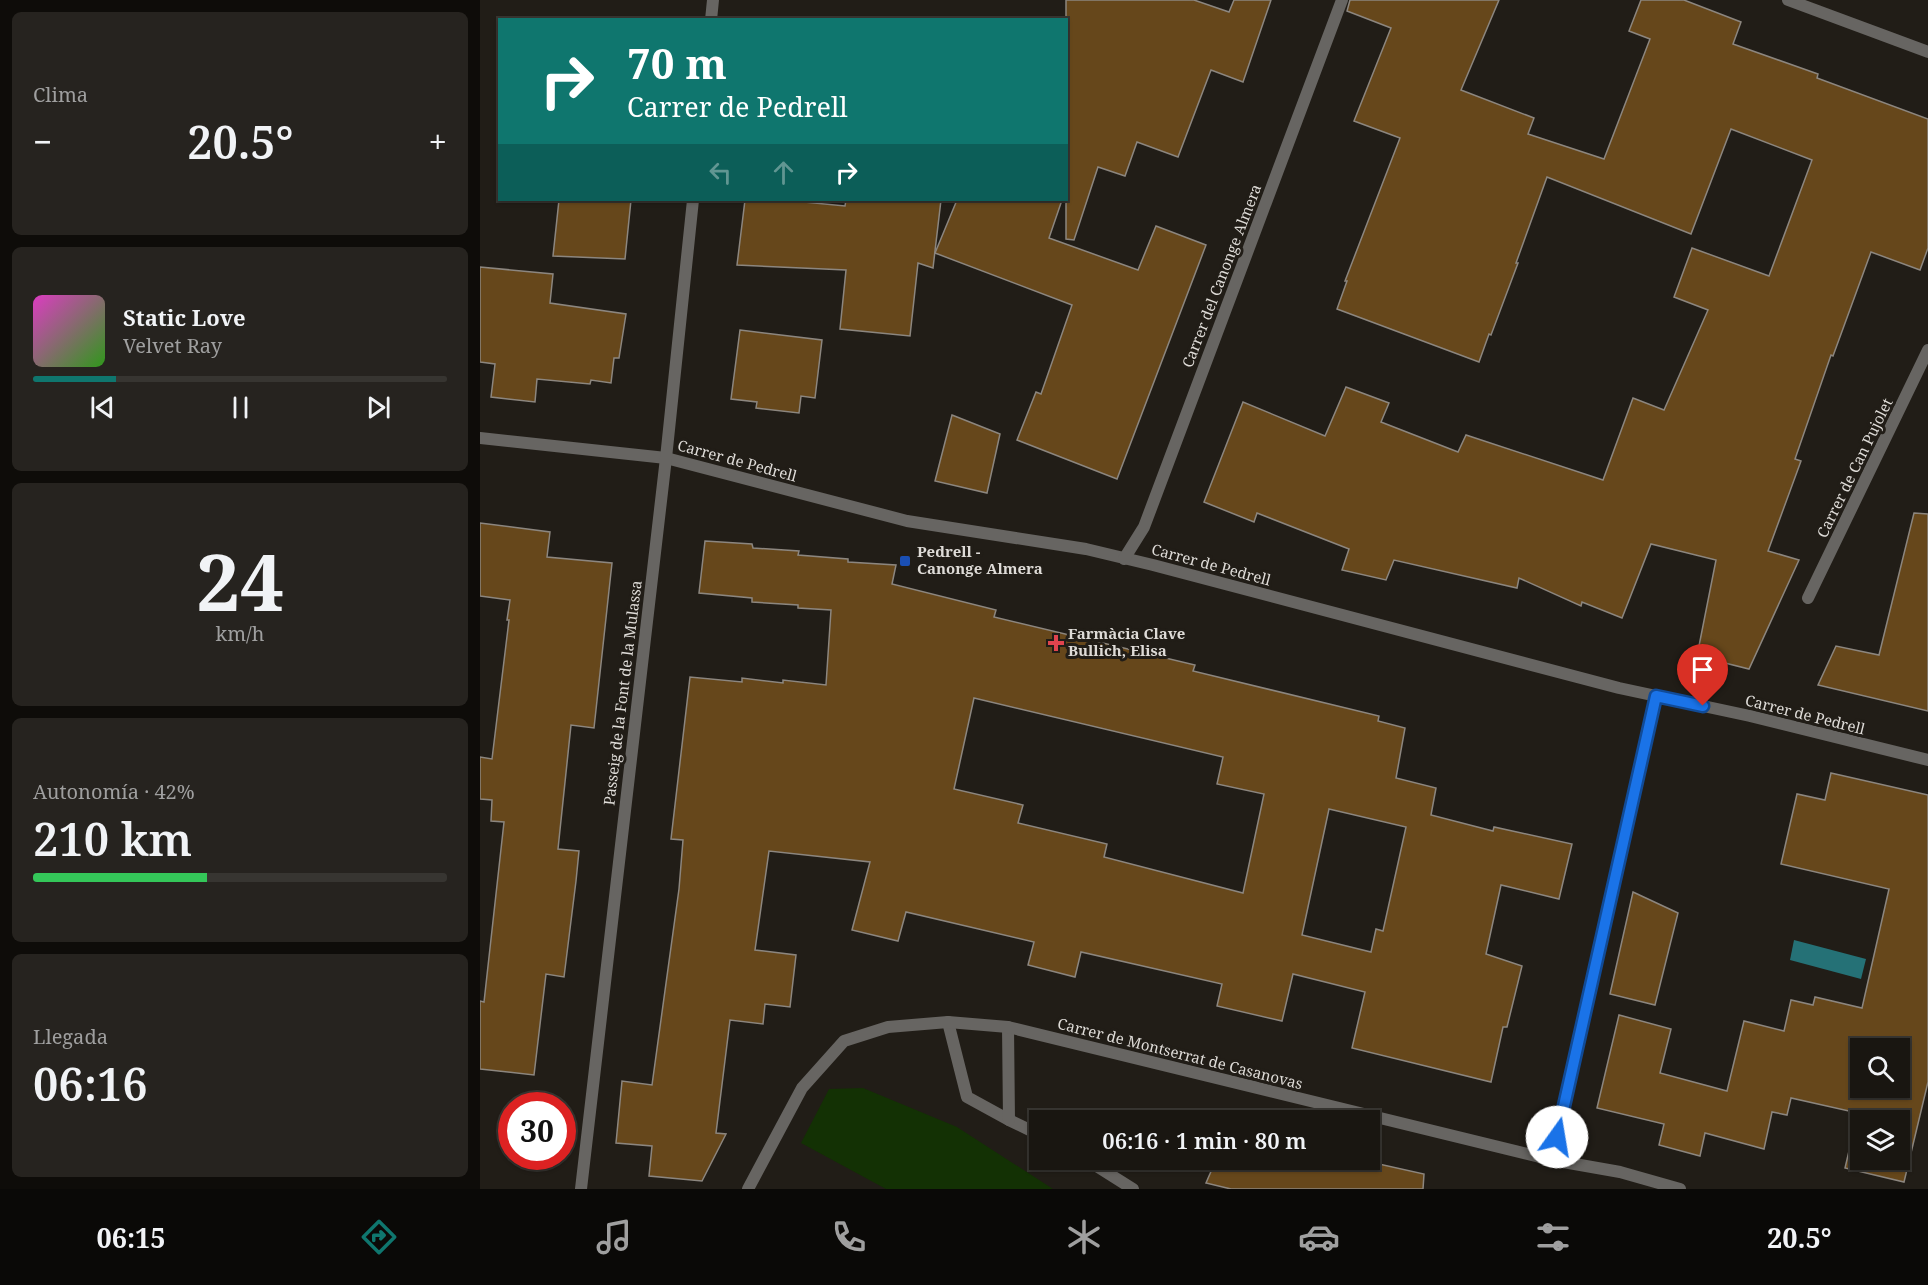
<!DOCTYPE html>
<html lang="es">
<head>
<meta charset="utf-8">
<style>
  body { margin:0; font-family:"Noto Serif",serif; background:#26231f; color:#f1f3f6; height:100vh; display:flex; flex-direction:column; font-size:22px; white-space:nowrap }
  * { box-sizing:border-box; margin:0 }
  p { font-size:20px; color:#9f9f9f }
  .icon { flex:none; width:33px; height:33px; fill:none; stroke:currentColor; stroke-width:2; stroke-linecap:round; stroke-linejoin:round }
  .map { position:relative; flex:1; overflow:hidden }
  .sheet { display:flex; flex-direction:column; gap:12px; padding:12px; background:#0e0c09; width:480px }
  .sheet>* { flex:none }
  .guide { position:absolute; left:18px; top:18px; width:570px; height:183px; border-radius:0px; box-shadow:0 2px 4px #0004,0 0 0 2px #373531; background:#0f766e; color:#fff; overflow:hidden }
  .buttons { position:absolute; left:1370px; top:1038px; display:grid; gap:12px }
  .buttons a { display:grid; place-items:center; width:60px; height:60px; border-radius:0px; background:#191611; box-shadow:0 2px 4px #0004,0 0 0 2px #373531; font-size:30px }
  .speed { position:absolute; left:18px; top:1092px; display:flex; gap:12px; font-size:30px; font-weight:700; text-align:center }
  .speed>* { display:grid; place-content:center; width:78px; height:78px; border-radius:50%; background:#191611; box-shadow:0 2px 4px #0004,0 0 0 2px #373531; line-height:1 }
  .speed .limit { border:9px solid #d22; background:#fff; color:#111 }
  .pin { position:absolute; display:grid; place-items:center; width:51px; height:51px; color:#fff; margin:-62px -26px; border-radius:50% 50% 50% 0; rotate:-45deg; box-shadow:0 0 6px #0007 }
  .pin .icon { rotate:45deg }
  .me { position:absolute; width:66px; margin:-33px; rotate:13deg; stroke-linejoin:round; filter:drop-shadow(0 0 4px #0008) }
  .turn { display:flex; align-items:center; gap:21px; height:126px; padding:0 30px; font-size:27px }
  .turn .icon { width:78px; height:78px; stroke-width:2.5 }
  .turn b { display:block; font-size:42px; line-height:51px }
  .lanes { display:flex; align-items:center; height:57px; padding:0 30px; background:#0003; justify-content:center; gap:30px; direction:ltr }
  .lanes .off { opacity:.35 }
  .big { font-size:45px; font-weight:600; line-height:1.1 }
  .sheet .widget { flex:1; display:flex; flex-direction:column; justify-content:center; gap:9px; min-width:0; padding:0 21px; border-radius:9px; background:#26231f }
  .sheet .dial { align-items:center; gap:0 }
  .dial b { font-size:78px; line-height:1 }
  .song { display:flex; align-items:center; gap:18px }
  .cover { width:72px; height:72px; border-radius:9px; background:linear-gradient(135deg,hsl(310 70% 55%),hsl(110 70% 35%)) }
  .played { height:6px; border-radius:3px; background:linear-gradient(90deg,#0f766e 20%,#373531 20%) }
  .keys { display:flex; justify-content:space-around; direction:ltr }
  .heat { display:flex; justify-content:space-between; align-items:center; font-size:33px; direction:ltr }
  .charge { height:9px; border-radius:4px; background:linear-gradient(90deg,#34c759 42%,#373531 0) }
  .trip { position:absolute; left:549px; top:1110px; width:351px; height:60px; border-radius:0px; background:#191611; box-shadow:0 2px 4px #0004,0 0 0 2px #373531; font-weight:600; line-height:60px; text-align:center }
  .tab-bar { display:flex; height:96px; justify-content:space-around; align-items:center; background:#0a0907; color:#9f9f9f }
  .tab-bar .icon { width:42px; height:42px }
  .tab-bar .current { color:#0f766e }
  .tab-bar b { font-size:27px; color:#f1f3f6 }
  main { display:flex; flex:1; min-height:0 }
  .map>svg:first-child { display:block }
  .green { fill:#133104 }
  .water { fill:#257176 }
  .building { fill:#66471b; stroke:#8c867f; stroke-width:1.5; fill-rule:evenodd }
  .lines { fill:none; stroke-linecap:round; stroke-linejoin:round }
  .minor { stroke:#676562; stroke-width:12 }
  .route-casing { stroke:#114b97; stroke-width:15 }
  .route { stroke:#1a73e8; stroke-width:10 }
  .transit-dot { fill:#1a4fb4; stroke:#211d17; stroke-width:2 }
  .health-dot { fill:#e0444e; stroke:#211d17; stroke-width:2 }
  .labels { text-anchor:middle; stroke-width:6; stroke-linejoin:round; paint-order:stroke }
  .street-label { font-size:15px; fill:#dedbd7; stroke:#211d17 }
  .poi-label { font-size:15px; font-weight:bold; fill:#dedbd7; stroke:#211d17; text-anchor:start }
</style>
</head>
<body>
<main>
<section class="sheet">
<div class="widget"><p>Clima</p>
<div class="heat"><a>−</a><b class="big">20.5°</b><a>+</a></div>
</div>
<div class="widget">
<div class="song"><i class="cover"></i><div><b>Static Love</b><p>Velvet Ray</p></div></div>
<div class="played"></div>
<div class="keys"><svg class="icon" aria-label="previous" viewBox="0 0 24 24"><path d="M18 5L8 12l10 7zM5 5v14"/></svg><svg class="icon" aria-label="pause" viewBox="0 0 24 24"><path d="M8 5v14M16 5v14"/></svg><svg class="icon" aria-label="next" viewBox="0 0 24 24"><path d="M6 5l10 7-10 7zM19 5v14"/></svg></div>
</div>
<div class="widget dial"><b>24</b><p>km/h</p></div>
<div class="widget"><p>Autonomía · 42%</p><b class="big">210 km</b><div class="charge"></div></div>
<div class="widget"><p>Llegada</p><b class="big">06:16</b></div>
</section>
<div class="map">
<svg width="1448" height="1189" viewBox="0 0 1448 1189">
  <rect width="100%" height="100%" fill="#211d17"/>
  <polygon class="green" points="383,1088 477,1127 573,1189 406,1189 321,1143 349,1089"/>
  <polygon class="water" points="1314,940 1386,959 1381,979 1310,960"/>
  <g class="building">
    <polygon points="586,0 714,0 749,12 754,0 791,0 763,82 731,70 698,157 657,142 645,176 618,167 594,240 586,239"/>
    <polygon points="870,0 1019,0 981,90 1054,118 1048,134 1124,159 1170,39 1149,31 1161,0 1204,0 1261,22 1253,44 1338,74 1337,78 1448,119 1448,248 1440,270 1391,252 1353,356 1351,355 1315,459 1321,461 1288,551 1319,560 1269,669 1217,656 1236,560 1171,544 1142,618 1102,602 1101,606 1039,578 1037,588 914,560 906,580 862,570 869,549 777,513 774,522 724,502 763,402 845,436 866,387 909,403 901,422 978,452 986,435 1123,480 1153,398 1184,410 1228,310 1194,297 1212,248 1289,276 1332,160 1251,129 1211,234 1067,177 1036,263 1038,263 1011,335 1009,334 999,362 857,309 867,281 865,281 920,138 874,121 911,28 867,11"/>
    <polygon points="79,200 151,200 145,259 73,256"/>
    <polygon points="265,200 303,200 365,206 366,200 461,200 453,268 438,263 430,336 360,329 366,270 257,265"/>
    <polygon points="477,200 582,200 569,238 658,270 676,226 726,245 637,479 537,440 556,392 561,394 592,305 455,253"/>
    <polygon points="0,267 73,274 70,303 146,314 139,358 134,358 131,383 111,380 110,384 57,379 55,402 11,397 15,364 0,362"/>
    <polygon points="260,330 342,340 335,398 321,396 319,413 276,408 277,402 251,399"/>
    <polygon points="472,415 520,434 507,493 455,481"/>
    <polygon points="1434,513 1448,514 1448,711 1338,685 1356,646 1399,655"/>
    <polygon points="0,523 70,532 67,557 132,563 114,728 91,725 78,849 99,851 96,881 84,977 66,974 54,1075 0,1069 0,1001 4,1002 24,822 11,821 12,800 0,799 0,757 12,759 29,620 27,620 30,600 0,596"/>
    <path d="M 225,541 L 272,544 L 273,548 L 319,551 L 318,555 L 368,559 L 368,562 L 416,565 L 412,584 L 516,610 L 514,617 L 715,665 L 713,671 L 899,716 L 898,721 L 925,728 L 916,778 L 956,788 L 951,815 L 1013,831 L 1014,827 L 1092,844 L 1079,899 L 1021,885 L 1006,954 L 1042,966 L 1027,1027 L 1023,1027 L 1011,1082 L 872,1048 L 885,992 L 813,974 L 802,1021 L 737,1006 L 742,984 L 601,952 L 595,977 L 548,965 L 554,942 L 426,912 L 418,941 L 372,930 L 390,862 L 289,851 L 275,950 L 316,955 L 310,1007 L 285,1004 L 283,1024 L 250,1020 L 236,1133 L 246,1134 L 222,1181 L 169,1176 L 172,1146 L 136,1143 L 142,1081 L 172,1085 L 199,889 L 203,840 L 191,839 L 210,677 L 262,682 L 262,678 L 303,683 L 303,680 L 346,685 L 351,610 L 318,608 L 318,605 L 272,602 L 272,598 L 219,593 ZM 494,698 L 743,757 L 737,784 L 784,794 L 763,893 L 624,857 L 627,844 L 538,823 L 543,805 L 474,789 ZM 849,809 L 926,827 L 903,931 L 896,929 L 891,952 L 822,935 Z"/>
    <path d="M 1351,773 L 1448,795 L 1448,1082 L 1424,1182 L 1365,1168 L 1378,1113 L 1311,1098 L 1307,1115 L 1292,1112 L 1284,1149 L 1225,1133 L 1220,1156 L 1179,1145 L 1184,1124 L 1117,1108 L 1139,1015 L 1191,1029 L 1180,1073 L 1247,1091 L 1264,1021 L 1304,1031 L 1311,1000 L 1333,1005 L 1335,997 L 1382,1008 L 1409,889 L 1301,864 L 1317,794 L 1345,800 ZM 1380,1048 L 1419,1048 L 1419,1088 L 1380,1088 ZM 1380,1120 L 1419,1120 L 1419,1160 L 1380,1160 Z"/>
    <polygon points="1153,892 1198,913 1175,1005 1130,994"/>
    <polygon points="736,1160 881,1160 944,1174 943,1189 751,1189 726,1183"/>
  </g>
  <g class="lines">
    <g class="minor">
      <polyline points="1308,0 1448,52"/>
      <polyline points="231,20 233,0"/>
      <polyline points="0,438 186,458 427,521 606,549 673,565 1139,688 1270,716 1448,760"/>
      <polyline points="644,559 664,527 862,0"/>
      <polyline points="1328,598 1448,350"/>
      <polyline points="468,1022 487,1097 529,1120 560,1135"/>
      <polyline points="528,1027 529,1120"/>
      <polyline points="607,1160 653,1189"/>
      <polyline points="1072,1160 1176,696"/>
      <polyline points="101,1189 186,458 213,200"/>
      <polyline points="268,1189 322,1088 364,1041 408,1027 468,1022 528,1027 1072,1160 1140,1172 1200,1189"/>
    </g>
  </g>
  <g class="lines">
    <g class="route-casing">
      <polyline id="route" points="1077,1137 1176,696 1223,706"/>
    </g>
    <use href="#route" class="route"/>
  </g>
  <rect class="transit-dot" x="419" y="555" width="12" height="12" rx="3"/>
  <path class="health-dot" d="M573 634h6v6h6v6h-6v6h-6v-6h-6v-6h6z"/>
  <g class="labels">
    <g class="street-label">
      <text transform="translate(742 276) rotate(-69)" y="5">Carrer del Canonge Almera</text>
      <text transform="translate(257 461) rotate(15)" y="5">Carrer de Pedrell</text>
      <text transform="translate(1375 468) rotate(-64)" y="5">Carrer de Can Pujolet</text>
      <text transform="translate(731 565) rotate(15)" y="5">Carrer de Pedrell</text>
      <text transform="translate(143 693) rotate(-83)" y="5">Passeig de la Font de la Mulassa</text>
      <text transform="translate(1325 715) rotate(14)" y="5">Carrer de Pedrell</text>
      <text transform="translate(700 1054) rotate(14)" y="5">Carrer de Montserrat de Casanovas</text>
    </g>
    <g class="poi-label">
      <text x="437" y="557">Pedrell -<tspan x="437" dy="17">Canonge Almera</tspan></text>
      <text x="588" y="639">Farmàcia Clave<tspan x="588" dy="17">Bullich, Elisa</tspan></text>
    </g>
  </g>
</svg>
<div class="buttons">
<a><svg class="icon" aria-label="search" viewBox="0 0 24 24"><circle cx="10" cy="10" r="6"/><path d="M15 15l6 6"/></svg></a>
<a><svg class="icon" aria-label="layers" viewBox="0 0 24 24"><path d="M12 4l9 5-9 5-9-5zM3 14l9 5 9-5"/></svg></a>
</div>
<div class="speed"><div class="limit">30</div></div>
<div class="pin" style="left:1223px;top:706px;background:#d93025"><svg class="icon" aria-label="arrive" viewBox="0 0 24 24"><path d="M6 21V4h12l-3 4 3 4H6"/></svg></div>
<svg class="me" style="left:1077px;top:1137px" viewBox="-20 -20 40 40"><circle r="19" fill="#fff"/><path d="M0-13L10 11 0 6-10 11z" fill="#1a73e8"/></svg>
<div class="trip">06:16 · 1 min · 80 m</div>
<div class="guide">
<div class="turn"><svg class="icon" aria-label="right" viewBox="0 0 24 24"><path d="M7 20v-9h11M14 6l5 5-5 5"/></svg><div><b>70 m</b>Carrer de Pedrell</div></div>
<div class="lanes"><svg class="icon off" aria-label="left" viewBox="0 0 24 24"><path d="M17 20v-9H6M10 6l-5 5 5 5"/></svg><svg class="icon off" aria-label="ahead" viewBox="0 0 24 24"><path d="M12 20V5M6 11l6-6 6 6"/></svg><svg class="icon" aria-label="right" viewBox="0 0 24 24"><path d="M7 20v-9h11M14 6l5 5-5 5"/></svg></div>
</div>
</div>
</main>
<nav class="tab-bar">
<b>06:15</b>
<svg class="icon current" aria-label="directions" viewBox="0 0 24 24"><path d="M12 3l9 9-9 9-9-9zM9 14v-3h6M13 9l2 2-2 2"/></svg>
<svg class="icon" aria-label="music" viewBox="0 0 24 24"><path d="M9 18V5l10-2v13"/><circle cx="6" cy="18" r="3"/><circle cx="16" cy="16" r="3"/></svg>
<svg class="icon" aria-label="phone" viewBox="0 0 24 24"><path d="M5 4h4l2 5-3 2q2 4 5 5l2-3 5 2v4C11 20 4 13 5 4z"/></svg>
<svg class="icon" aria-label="climate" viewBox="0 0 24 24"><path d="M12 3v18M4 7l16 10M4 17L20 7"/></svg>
<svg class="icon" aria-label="car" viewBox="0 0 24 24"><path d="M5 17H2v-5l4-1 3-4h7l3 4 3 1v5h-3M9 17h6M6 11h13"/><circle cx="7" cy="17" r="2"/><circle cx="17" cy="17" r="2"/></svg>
<svg class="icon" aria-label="filters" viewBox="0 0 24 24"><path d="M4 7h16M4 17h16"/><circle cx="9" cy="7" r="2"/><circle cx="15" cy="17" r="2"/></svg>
<b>20.5°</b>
</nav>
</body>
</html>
